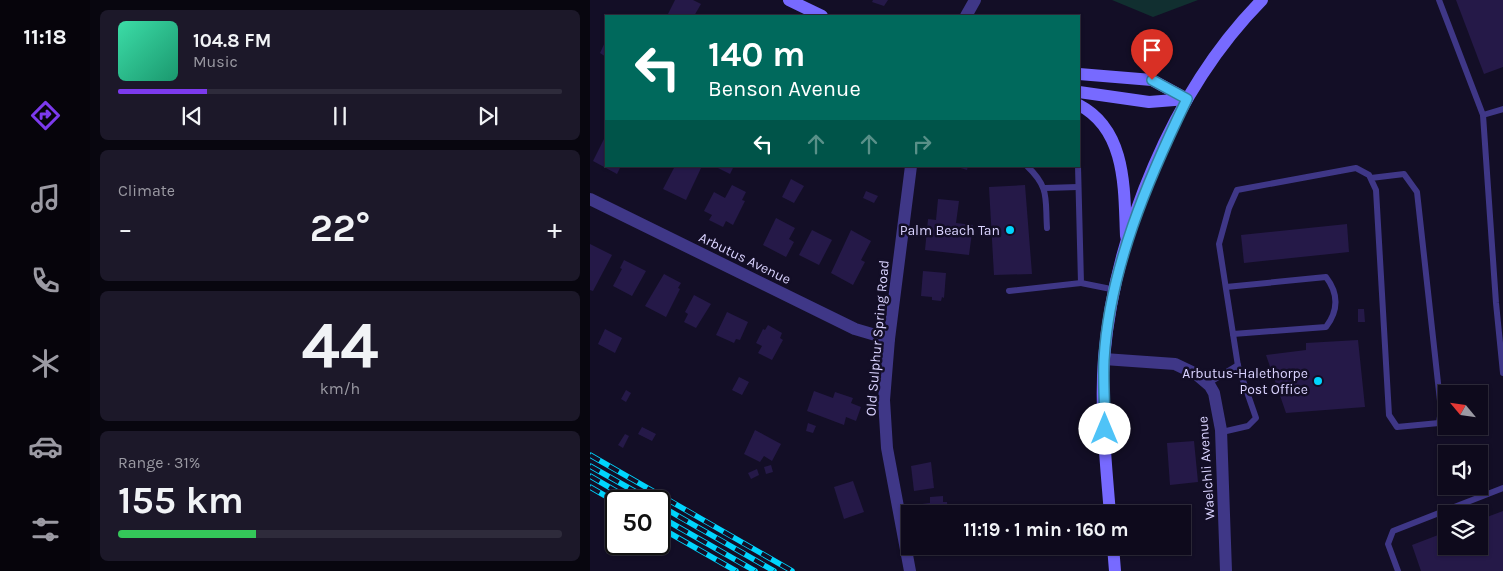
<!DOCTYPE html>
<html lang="en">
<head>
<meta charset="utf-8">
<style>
  body { margin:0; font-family:Karla,sans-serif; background:#1c1829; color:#f1f3f6; height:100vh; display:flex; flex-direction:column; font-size:19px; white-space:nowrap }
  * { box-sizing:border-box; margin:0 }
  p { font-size:16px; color:#9b9aa3 }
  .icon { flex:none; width:28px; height:28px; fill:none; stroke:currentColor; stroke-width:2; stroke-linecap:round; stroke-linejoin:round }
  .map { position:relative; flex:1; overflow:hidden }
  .sheet { display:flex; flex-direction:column; gap:10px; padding:10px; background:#08060f; width:500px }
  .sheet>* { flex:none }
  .hud { position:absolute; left:15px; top:15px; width:475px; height:152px; border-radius:0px; box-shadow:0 1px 4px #0004,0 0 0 1px #2e2b3b; background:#00695c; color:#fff; overflow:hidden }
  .needle { width:32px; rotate:299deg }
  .buttons { position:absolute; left:848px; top:385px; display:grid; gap:10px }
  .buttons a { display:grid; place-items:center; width:50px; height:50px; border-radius:0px; background:#0e0a1c; box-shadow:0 1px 4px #0004,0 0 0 1px #2e2b3b; font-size:25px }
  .speed { position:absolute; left:15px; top:490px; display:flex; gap:10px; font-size:25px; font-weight:700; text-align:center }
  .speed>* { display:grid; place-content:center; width:65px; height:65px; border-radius:50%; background:#0e0a1c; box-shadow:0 1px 4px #0004,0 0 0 1px #2e2b3b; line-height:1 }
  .speed .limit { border:2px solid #111; border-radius:8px; background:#fff; color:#111 }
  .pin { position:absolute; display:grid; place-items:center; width:42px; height:42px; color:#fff; margin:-51px -21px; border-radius:50% 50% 50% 0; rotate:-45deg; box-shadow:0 0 5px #0007 }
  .pin .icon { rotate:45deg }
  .me { position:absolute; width:55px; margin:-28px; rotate:0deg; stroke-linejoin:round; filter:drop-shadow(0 0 4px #0008) }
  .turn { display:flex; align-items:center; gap:18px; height:105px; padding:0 20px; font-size:22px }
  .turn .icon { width:65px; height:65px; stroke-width:2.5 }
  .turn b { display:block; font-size:35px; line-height:42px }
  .lanes { display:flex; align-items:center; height:48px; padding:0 20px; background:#0003; justify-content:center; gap:25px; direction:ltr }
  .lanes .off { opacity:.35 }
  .big { font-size:38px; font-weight:700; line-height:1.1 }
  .sheet .card { flex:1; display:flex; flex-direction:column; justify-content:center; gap:8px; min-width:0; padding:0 18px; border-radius:8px; background:#1c1829 }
  .sheet .dial { align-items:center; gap:0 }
  .dial b { font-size:65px; line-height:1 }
  .song { display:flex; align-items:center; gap:15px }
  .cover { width:60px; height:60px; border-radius:8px; background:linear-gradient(135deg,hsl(160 70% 55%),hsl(160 70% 35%)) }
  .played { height:5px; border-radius:2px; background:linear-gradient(90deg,#7c3aed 20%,#2e2b3b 20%) }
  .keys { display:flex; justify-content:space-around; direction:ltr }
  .heat { display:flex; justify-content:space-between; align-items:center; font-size:28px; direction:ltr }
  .charge { height:8px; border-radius:4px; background:linear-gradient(90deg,#34c759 31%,#2e2b3b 0) }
  .trip { position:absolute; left:311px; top:505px; width:290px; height:50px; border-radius:0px; background:#0e0a1c; box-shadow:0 1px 4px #0004,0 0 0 1px #2e2b3b; font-weight:700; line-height:50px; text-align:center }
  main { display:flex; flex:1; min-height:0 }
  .tabs { display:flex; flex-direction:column; width:90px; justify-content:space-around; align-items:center; background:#06040b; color:#9b9aa3 }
  .tabs .icon { width:35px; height:35px }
  .tabs .active { color:#7c3aed }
  .tabs b { font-size:22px; color:#f1f3f6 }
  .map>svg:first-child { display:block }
  .green { fill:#112f30 }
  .building { fill:#251948 }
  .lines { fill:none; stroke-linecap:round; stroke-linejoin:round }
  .lane { stroke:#3f3787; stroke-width:6 }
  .street { stroke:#3f3787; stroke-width:12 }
  .secondary { stroke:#776aff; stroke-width:12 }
  .rail-casing { stroke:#00d5fe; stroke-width:5.5 }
  .rail { stroke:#130e26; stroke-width:4; stroke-dasharray:11; stroke-linecap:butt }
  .route-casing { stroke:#337fa1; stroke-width:12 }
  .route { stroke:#4fc3f7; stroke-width:9 }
  .poi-dot { fill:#00d5fe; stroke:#130e26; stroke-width:2 }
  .labels { text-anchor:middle; stroke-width:5; stroke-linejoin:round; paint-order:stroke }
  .poi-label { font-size:14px; fill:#dad3ff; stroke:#130e26; text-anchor:end }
  .street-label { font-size:14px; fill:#dad3ff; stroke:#130e26 }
</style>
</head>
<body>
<main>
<nav class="tabs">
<b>11:18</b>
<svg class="icon active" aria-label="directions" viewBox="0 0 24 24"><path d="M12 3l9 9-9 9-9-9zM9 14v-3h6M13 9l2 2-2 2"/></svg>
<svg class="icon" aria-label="music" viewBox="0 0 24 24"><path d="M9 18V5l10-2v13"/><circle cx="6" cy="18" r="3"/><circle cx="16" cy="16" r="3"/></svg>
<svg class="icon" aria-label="phone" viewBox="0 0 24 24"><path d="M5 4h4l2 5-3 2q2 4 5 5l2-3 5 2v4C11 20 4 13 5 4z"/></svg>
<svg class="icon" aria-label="climate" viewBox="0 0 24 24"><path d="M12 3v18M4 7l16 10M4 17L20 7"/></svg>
<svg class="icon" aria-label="car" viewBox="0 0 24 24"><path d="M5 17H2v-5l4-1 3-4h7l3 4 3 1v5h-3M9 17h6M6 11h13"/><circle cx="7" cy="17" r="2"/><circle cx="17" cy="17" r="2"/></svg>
<svg class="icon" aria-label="filters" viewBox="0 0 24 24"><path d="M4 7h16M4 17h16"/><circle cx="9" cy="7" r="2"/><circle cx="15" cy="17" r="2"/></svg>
</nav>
<section class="sheet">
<div class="card">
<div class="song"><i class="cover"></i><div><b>104.8 FM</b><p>Music</p></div></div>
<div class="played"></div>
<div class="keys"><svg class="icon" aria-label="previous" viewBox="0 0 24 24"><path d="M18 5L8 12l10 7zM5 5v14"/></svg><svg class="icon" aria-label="pause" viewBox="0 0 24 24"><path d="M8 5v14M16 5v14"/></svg><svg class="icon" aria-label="next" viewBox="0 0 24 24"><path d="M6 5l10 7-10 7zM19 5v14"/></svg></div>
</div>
<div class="card"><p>Climate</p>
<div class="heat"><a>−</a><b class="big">22°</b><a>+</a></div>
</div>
<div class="card dial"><b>44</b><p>km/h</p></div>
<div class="card"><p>Range · 31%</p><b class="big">155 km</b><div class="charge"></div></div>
</section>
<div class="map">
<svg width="913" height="571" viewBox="0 0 913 571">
  <rect width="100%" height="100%" fill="#130e26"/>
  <polygon class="green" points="522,0 608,0 563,17"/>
  <g class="building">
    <polygon points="85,0 103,0 111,4 104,16 77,16"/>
    <polygon points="283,0 298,0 294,6 282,2"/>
    <polygon points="866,0 913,0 913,67 894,74"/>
    <polygon points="16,40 16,57 10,53"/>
    <polygon points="16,135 16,166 31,166 27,174 3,161"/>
    <polygon points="85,166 112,166 96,200 73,189"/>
    <polygon points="124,166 144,166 140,174"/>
    <polygon points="364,166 378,166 377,170"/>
    <polygon points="201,179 214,186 204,203 192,197"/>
    <polygon points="142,185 156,192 152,200 155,201 143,225 136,221 133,227 119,220 122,215 114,211 124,192 135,198"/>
    <polygon points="435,185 442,274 404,275 399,187"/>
    <polygon points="276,191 288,196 284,203 273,198"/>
    <polygon points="348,199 369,201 366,223 383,225 379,255 335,250 338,219 346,220"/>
    <polygon points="186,218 205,228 199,239 204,242 196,257 173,245"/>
    <polygon points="757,224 759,252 654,263 651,235"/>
    <polygon points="222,230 242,240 229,265 209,255"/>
    <polygon points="261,230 281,241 271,260 275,262 263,285 241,273"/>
    <polygon points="0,244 22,255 3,291 0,290"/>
    <polygon points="34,260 56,271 42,296 23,286 32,269 30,268"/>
    <polygon points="333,271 356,273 354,298 352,297 351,301 342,300 342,297 331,296"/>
    <polygon points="74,274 91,283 88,288 90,289 76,317 55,306"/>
    <polygon points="104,295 121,304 106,328 94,322 98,314 95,312"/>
    <polygon points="768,309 774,309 775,322 768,322"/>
    <polygon points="137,312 158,322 150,340 146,339 144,343 126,335"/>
    <polygon points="178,325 192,333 190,338 193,340 182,360 168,353 172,346 166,343 173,329 175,330"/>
    <polygon points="15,329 32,338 25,353 8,344"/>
    <polygon points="768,340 775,407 696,413 676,355 716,350 716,343"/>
    <polygon points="149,377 159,382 152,395 142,390"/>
    <polygon points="36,390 41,393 36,402 31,399"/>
    <polygon points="224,391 243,398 245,392 263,398 261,403 271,407 266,421 256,417 254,425 217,411"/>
    <polygon points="218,423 226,426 223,433 216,431"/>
    <polygon points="52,427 66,434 62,441 48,434"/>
    <polygon points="165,430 191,444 182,461 174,456 170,462 154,454"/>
    <polygon points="35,434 39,436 33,448 28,445"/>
    <polygon points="604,441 608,482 580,485 577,443"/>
    <polygon points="341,462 344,488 324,491 321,466"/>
    <polygon points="181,465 183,472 176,474 174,467"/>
    <polygon points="167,469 169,475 161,479 158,473"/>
    <polygon points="263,481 274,512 254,519 244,487"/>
    <polygon points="353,496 353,502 357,502 358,514 333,514 332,504 340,503 340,497"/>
    <polygon points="913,511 913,571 831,571 822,545 856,532 856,546 889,546 889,520"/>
    <polygon points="337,546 355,546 355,548 337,550"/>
  </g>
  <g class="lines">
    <g class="lane">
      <polyline points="849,0 893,115 906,303 913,373"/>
      <polyline points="893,115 913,109"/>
      <path d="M 437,166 C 460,188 455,198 457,228"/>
      <polyline points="488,166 491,283 526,290"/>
      <polyline points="455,188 488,187"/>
      <path d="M 636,287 L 736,277 C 749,294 748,311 736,327 L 643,334"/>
      <polyline points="419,291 491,283"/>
      <polyline points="617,384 648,365"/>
      <polyline points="632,432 658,426 666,418 648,366 629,244 639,208 647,190 766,168 779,175 786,190 799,415 807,427 849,423 851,410 827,192 814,174 781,178"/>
      <polyline points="808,571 798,544 803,531 913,488"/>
    </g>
    <g class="street">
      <polyline points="376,16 385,0"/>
      <polyline points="0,199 265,329 299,339"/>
      <polyline points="514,359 585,364 606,374 620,386 624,393 631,430 636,571"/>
      <polyline points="320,571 297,448 294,400 299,339 321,166"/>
    </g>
    <g class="secondary">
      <polyline points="199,0 232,16"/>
      <polyline points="489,74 562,80 597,99"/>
      <polyline points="489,92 559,102 597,99"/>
      <path d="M 489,105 C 537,130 534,190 536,236"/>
      <path d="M 520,514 C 516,463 510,409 514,358 C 525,233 583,90 672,0"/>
      <polyline points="523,546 525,571"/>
    </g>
    <g class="rail-casing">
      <g id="rail">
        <polyline points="0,455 202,571"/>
        <polyline points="0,466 62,501"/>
        <polyline points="0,476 43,501"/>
        <polyline points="0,487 26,502"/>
        <polyline points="69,505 184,571"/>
        <polyline points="69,516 165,571"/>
        <polyline points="69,527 146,571"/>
      </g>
    </g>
    <use href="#rail" class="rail"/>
  </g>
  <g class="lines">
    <g class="route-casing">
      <path id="route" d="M 515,429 C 515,406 513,383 514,360 C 519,270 558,179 597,99 L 562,80"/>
    </g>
    <use href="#route" class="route"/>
  </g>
  <g class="poi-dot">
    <circle cx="420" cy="230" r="5"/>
    <circle cx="728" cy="381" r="5"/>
  </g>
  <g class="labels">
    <g class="poi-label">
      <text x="410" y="235">Palm Beach Tan</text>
      <text x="718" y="378">Arbutus-Halethorpe<tspan x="718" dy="16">Post Office</tspan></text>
    </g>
    <g class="street-label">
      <text transform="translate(155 258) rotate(26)" y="5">Arbutus Avenue</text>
      <text transform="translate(287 338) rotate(-85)" y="5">Old Sulphur Spring Road</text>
      <text transform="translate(616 468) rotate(-94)" y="5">Waelchli Avenue</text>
    </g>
  </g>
</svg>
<div class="buttons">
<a><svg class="needle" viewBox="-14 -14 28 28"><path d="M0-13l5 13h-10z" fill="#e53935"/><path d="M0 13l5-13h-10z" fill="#9b9aa3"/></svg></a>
<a><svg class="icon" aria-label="sound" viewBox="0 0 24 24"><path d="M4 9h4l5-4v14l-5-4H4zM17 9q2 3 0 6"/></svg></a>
<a><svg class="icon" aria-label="layers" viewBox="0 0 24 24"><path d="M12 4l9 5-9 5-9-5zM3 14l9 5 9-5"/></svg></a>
</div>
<div class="speed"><div class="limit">50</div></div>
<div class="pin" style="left:562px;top:80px;background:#d93025"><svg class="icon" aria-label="arrive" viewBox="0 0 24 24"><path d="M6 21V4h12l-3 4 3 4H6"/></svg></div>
<svg class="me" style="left:515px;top:429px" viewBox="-20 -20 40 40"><circle r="19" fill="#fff"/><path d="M0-13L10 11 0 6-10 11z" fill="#4fc3f7"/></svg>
<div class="trip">11:19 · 1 min · 160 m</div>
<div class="hud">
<div class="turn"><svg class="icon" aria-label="left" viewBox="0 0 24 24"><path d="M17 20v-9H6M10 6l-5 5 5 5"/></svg><div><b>140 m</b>Benson Avenue</div></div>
<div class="lanes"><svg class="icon" aria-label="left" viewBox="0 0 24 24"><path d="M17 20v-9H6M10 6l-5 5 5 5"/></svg><svg class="icon off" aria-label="ahead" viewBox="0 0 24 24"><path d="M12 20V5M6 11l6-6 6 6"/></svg><svg class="icon off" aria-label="ahead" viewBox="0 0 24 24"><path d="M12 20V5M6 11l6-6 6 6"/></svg><svg class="icon off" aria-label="right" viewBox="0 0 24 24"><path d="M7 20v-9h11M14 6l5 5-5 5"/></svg></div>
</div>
</div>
</main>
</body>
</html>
